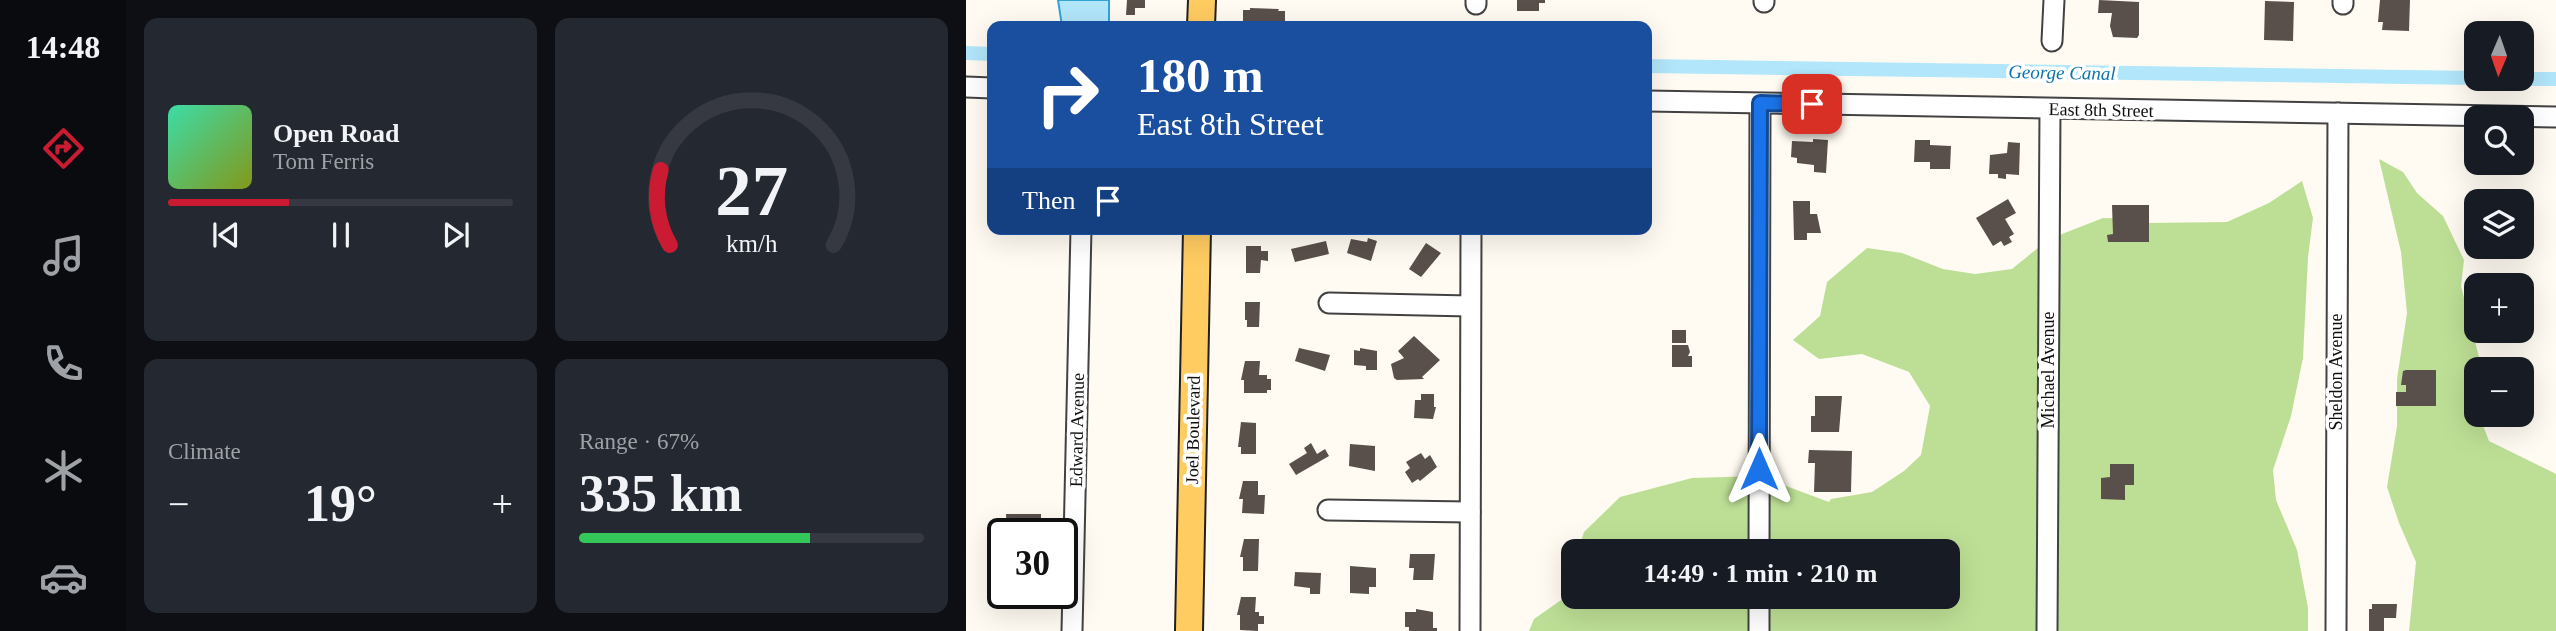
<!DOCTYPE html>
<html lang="en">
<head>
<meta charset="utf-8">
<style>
  body { margin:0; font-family:Georgia,serif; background:#242831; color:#f1f3f6; height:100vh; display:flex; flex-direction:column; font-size:26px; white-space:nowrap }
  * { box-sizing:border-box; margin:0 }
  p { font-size:23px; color:#9ea1a6 }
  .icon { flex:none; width:38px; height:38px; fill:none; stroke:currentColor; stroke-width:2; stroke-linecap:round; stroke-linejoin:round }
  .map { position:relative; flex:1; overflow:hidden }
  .sheet { display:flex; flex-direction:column; gap:18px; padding:18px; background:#0d0f14; width:840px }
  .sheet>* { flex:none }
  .banner { position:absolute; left:21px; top:21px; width:665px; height:214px; border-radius:14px; box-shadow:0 7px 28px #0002; background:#1a4fa0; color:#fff; overflow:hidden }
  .needle { width:46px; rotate:182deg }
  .controls { position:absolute; left:1498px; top:21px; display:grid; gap:14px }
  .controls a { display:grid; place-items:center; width:70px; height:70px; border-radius:14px; background:#171b24; box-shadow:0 7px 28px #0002; font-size:35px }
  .speed { position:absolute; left:21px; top:518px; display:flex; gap:14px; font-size:35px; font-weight:700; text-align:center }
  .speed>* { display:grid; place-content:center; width:91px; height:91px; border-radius:50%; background:#171b24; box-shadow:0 7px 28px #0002; line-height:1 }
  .speed .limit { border:4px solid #111; border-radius:10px; background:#fff; color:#111 }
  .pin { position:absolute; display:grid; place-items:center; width:60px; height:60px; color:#fff; margin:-30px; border-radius:14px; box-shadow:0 4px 10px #0006 }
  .me { position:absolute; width:77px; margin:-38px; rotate:0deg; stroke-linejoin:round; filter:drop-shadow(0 0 5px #0008) }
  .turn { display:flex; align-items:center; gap:24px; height:147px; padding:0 35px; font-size:32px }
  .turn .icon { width:91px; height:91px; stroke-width:2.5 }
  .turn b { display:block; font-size:49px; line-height:60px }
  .then { display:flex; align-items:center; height:66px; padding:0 35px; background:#0003; gap:14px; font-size:26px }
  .big { font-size:52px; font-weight:700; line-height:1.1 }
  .sheet .tile { flex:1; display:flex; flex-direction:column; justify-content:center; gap:10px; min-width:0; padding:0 24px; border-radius:14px; background:#242831 }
  .sheet .dial { align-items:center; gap:0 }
  .dial svg { height:182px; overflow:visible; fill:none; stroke:#363941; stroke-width:7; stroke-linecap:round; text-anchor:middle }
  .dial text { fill:#f1f3f6; stroke:none }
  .song { display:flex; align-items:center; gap:21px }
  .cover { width:84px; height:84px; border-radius:10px; background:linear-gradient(135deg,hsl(160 70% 55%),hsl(70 70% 35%)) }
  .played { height:7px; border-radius:4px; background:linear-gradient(90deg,#cb1b32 35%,#363941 35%) }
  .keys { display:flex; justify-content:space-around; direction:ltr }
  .heat { display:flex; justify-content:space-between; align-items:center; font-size:38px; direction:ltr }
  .charge { height:10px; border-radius:5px; background:linear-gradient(90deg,#34c759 67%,#363941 0) }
  .sheet .tiles { flex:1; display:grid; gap:18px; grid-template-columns:repeat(2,1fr) }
  .trip { position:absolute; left:595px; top:539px; width:399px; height:70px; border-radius:14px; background:#171b24; box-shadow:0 7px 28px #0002; font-weight:700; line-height:70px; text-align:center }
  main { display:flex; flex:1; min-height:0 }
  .dock { display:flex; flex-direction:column; width:126px; justify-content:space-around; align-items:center; background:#090b0e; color:#9ea1a6 }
  .dock .icon { width:49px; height:49px }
  .dock .active { color:#cb1b32 }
  .dock b { font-size:32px; color:#f1f3f6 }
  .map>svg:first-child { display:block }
  .forest { fill:#bddf95 }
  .water { fill:#b2e6fb; stroke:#33a3d8; stroke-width:2 }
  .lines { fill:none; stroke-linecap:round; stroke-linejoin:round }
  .canal { stroke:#b2e6fb; stroke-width:14 }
  .building { fill:#594f4b }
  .minor-casing { stroke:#424242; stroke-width:23 }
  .major-casing { stroke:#202020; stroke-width:30 }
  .minor { stroke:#fff; stroke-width:19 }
  .major { stroke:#ffcc62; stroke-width:26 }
  .route-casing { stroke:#114b97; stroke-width:18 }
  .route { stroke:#1a73e8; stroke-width:12 }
  .labels { text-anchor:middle; stroke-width:7; stroke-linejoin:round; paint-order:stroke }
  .street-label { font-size:18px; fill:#0f0f0f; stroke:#fff }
  .water-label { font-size:19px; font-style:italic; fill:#0e74ac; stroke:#fff }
</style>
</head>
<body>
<main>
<nav class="dock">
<b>14:48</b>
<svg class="icon active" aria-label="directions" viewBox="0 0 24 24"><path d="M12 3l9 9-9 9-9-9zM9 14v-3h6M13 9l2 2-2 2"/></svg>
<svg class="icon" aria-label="music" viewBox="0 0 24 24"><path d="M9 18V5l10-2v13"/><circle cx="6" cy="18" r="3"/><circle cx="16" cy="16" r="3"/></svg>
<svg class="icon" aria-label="phone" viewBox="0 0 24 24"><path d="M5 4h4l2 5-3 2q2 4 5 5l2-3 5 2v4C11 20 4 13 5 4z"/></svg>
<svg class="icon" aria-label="climate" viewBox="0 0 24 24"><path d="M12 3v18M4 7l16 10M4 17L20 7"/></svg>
<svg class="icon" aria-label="car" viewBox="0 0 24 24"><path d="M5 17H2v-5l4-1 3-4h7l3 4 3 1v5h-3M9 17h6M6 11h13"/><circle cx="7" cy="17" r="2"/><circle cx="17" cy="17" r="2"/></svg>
</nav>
<section class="sheet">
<div class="tiles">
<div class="tile">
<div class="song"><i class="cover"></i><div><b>Open Road</b><p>Tom Ferris</p></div></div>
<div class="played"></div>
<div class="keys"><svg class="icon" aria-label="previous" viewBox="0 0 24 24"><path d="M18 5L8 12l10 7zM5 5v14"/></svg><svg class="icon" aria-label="pause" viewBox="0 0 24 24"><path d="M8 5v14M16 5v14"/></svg><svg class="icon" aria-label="next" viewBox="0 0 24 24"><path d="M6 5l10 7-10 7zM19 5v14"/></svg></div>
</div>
<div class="tile dial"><svg viewBox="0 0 100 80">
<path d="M14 69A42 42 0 1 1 86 69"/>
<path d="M14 69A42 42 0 0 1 10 36" stroke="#cb1b32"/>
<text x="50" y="56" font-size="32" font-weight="700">27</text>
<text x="50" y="72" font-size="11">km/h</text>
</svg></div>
<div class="tile"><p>Climate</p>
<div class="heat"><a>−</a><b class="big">19°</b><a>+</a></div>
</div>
<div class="tile"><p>Range · 67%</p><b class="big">335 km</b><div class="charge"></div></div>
</div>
</section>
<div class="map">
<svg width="1590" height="631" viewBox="0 0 1590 631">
  <rect width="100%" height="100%" fill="#fffbf2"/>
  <g class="forest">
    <polygon points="1413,159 1437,172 1451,193 1477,216 1498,260 1495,286 1515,365 1515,369 1510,369 1510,415 1513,415 1523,441 1590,474 1590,631 1443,631 1450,562 1433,523 1421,487 1431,426 1431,379 1441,313 1435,252"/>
    <polygon points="1336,181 1347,218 1342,257 1337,358 1325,416 1307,470 1310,500 1331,550 1342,608 1342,631 563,631 568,619 598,598 607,566 607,597 982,597 982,551 612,551 618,532 654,497 726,478 793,476 863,502 865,499 906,492 938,471 955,455 964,406 943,372 896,354 853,359 827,340 854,316 861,282 901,248 936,253 977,269 1009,274 1046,269 1073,247 1096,234 1137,218 1179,219 1182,223 1261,222 1303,203"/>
  </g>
  <polygon class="water" points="92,0 143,0 143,23 141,26 96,26"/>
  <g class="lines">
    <g class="canal">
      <polyline points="0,53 26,54"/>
      <polyline points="681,66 1510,78"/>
      <polyline points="1556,79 1590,79"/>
    </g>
  </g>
  <g class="building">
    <polygon points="161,0 179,0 179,8 169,8 169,15 160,15"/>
    <polygon points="551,0 579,0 579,3 573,3 573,11 551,11"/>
    <polygon points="1133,0 1173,2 1173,35 1171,38 1147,37 1144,26 1146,13 1132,13"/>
    <polygon points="1414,0 1444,0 1443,31 1416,30 1417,22 1412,22"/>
    <polygon points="1299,1 1328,2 1327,41 1298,40"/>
    <polygon points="284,8 313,9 312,11 319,11 319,26 277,26 277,10 284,10"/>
    <polygon points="847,139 862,140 860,173 848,172 848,165 831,163 831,158 825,157 826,141 847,142"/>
    <polygon points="949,140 964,140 964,145 985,146 984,169 964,169 964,162 948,162"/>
    <polygon points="1042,142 1054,143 1053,175 1040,174 1040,179 1032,178 1032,174 1023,174 1024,155 1041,153"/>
    <polygon points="1042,199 1050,213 1039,219 1048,234 1043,237 1046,242 1038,246 1035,241 1027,246 1010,218"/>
    <polygon points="827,201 844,201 844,214 851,214 855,233 841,233 841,240 828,240"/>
    <polygon points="1146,205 1183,205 1183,242 1142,242 1141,235 1147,234"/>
    <polygon points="402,238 411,241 405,261 381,253 385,239 401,242"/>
    <polygon points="360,241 363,254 329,262 325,249"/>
    <polygon points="460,243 475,253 455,277 443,269"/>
    <polygon points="280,246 295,246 295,251 302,251 302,261 295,260 294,273 280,273"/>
    <polygon points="279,302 294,302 293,327 281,327 281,320 279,320"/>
    <rect x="706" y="330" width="14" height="13"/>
    <polygon points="448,336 474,360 456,377 458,379 431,380 428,378 425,364 438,358 432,351"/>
    <polygon points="706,345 722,345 724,352 722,356 726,356 726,367 706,367"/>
    <polygon points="333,348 364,355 359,371 329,361"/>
    <polygon points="394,348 411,351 411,370 400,370 400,366 388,365 388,350 394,351"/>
    <polygon points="279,361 294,361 293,375 301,375 301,379 305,379 305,390 301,390 301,393 278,393 278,380 275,380"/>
    <polygon points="1440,370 1470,370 1470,406 1430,406 1430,392 1440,392 1440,385 1435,385 1437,371"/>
    <polygon points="455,394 468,394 468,407 470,407 467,419 448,418 449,400 455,400"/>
    <polygon points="849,396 876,396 873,432 845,432 845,416 849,416"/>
    <polygon points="275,422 290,423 290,454 275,454 275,447 272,447"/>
    <polygon points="345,443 351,454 359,449 363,456 330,475 323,464 341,453 338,448"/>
    <polygon points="384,444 409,446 409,471 383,466"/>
    <polygon points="843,450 886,451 885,492 848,492 849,463 842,463"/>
    <polygon points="455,453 459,459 464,455 471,467 454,481 452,479 446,483 439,472 444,468 440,462"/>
    <polygon points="1144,464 1168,464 1168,485 1159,485 1159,500 1135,499 1135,478 1144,477"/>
    <polygon points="277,481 292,481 292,495 299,495 298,514 276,513 277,499 273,499"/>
    <polygon points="40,514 75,514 75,526 63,526 63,534 41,534"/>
    <polygon points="278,539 293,539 292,571 277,571 277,557 274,557"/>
    <polygon points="444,554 469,554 467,580 447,580 448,568 443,568"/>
    <polygon points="384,566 410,568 410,587 403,587 403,594 384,593"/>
    <polygon points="329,572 355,573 354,594 344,594 344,588 328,586"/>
    <polygon points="275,597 290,597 289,612 293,612 293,616 298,616 298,624 292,624 292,631 274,630 274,615 271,615"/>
    <polygon points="1406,604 1431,604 1430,618 1418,618 1418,631 1403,631 1403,609 1406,609"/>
    <polygon points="450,609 467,612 467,628 471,628 471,631 443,631 443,627 439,627 439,612 450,612"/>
  </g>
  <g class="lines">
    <g class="minor-casing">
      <g id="minor">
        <polyline points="798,2 798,0"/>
        <polyline points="510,4 510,0"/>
        <polyline points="1377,4 1377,0"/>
        <polyline points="1086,41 1088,0"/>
        <polyline points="0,87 26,88"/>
        <polyline points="681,101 1590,117"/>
        <polyline points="363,303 504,306"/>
        <polyline points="362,510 504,512"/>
        <polyline points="793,551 794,104"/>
        <polyline points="106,631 115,229"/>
        <polyline points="504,631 505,229"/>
        <polyline points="793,631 793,597"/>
        <polyline points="1081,631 1084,109"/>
        <polyline points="1370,631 1372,113"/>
      </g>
    </g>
    <g class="major-casing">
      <g id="major">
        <polyline points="235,26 236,0"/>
        <polyline points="223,631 231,229"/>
      </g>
    </g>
    <use href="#minor" class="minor"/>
    <use href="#major" class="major"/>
  </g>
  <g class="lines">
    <g class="route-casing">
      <polyline id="route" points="793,469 794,103 846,104"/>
    </g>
    <use href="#route" class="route"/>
  </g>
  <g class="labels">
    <g class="street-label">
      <text transform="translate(1135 110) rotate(1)" y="6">East 8th Street</text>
      <text transform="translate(1082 370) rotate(-90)" y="6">Michael Avenue</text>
      <text transform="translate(1370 372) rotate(-90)" y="6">Sheldon Avenue</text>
      <text transform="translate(111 430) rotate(-89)" y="6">Edward Avenue</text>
      <text transform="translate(227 430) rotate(-89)" y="6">Joel Boulevard</text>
    </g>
    <g class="water-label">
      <text transform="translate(1096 72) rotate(1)" y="7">George Canal</text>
    </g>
  </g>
</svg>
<div class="controls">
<a><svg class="needle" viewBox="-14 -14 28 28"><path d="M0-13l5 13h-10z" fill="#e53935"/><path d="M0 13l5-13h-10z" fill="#9ea1a6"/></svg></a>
<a><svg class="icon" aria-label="search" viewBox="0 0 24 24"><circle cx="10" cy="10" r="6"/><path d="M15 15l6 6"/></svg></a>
<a><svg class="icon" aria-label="layers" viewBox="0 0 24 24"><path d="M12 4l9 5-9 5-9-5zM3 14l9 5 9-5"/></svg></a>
<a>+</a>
<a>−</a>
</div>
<div class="speed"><div class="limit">30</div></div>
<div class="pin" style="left:846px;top:104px;background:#d93025"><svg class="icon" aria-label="arrive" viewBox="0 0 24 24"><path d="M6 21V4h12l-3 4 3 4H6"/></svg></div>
<svg class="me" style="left:793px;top:469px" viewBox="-20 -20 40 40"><path d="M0-17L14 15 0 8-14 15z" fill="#1a73e8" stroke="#fff" stroke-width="4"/></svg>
<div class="trip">14:49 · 1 min · 210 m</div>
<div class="banner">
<div class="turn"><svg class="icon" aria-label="right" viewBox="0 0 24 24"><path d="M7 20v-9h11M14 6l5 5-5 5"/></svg><div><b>180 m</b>East 8th Street</div></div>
<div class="then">Then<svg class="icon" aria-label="arrive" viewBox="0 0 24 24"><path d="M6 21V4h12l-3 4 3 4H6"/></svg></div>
</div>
</div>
</main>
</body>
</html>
